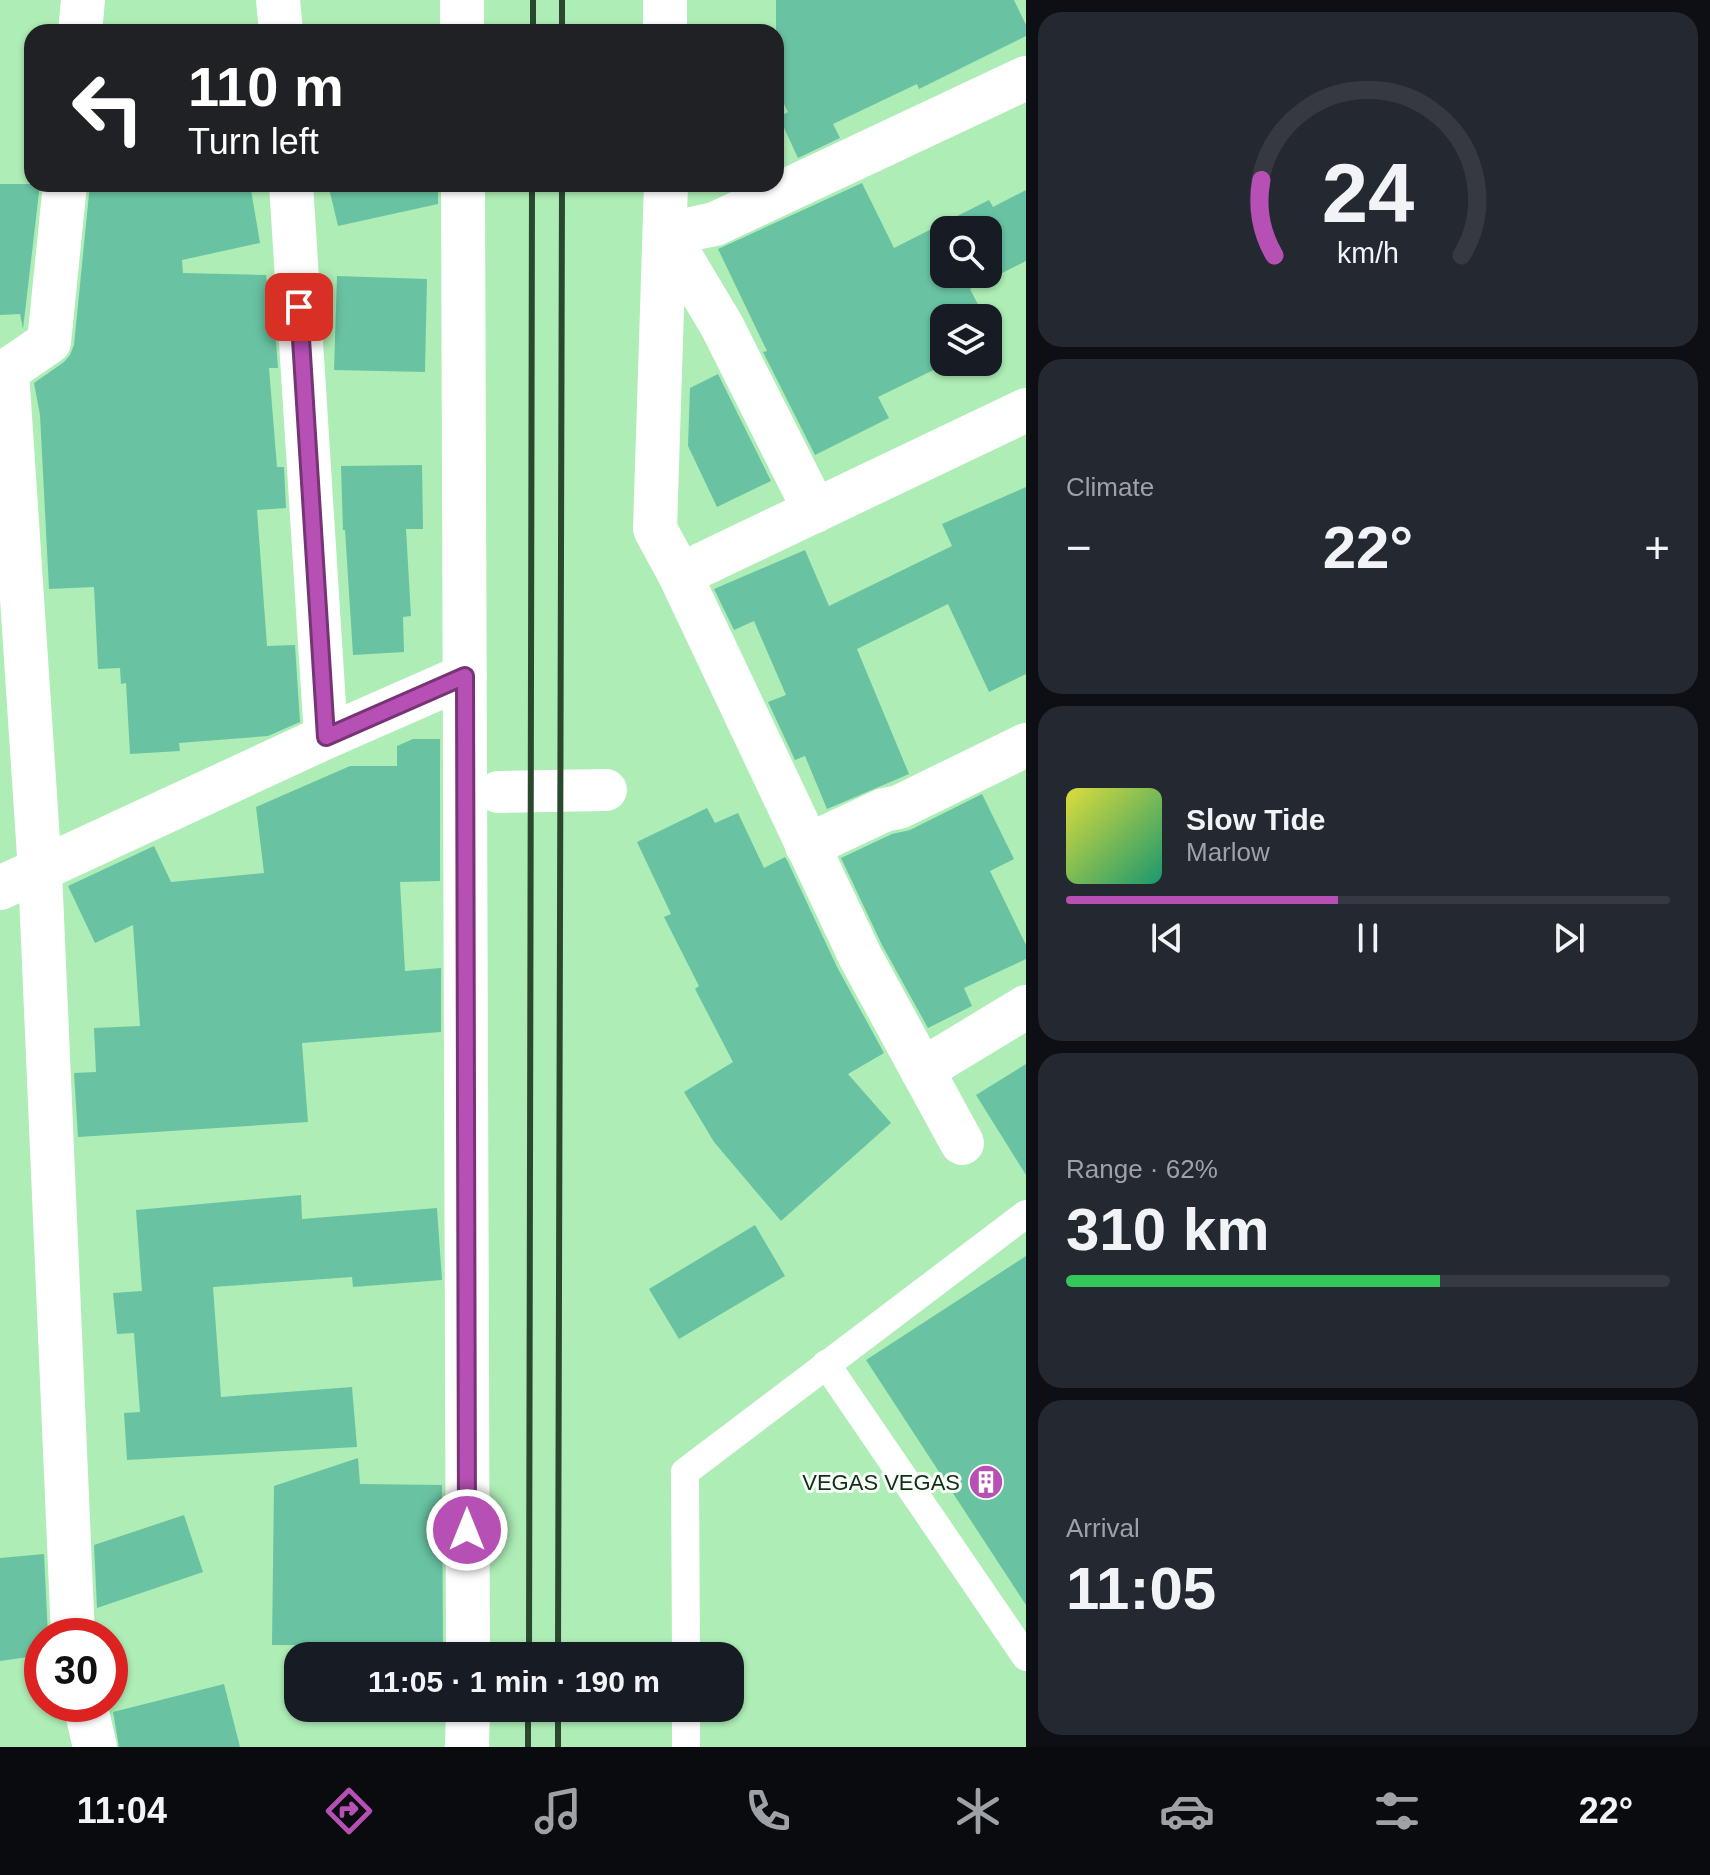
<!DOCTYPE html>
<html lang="en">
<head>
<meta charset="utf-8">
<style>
  body { margin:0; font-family:Helvetica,sans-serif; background:#242831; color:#f1f3f6; height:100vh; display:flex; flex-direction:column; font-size:30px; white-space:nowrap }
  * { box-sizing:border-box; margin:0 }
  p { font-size:26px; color:#9ea1a6 }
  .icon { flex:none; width:44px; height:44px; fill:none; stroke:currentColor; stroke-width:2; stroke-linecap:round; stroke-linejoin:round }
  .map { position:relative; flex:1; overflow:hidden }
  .sheet { display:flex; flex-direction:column; gap:12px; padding:12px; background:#0d0f14; width:684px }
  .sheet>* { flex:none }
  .hud { position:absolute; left:24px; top:24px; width:760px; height:168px; border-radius:24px; box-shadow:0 2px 6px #0004; background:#202124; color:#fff; overflow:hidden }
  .controls { position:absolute; left:930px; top:216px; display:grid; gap:16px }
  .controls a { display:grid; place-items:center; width:72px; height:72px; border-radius:16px; background:#171b24; box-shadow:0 2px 6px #0004; font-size:40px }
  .speed { position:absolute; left:24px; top:1618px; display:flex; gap:16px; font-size:40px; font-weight:700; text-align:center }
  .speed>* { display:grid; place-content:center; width:104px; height:104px; border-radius:50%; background:#171b24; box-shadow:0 2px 6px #0004; line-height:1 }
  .speed .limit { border:12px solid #d22; background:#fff; color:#111 }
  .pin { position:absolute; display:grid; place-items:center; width:68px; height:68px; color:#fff; margin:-34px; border-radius:16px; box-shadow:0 4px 12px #0006 }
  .me { position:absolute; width:88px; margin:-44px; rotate:0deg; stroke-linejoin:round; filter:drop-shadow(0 0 6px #0008) }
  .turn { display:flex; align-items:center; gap:28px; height:168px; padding:0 32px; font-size:36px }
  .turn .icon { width:104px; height:104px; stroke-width:2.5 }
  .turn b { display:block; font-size:56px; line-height:68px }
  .big { font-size:60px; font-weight:700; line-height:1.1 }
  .sheet .tile { flex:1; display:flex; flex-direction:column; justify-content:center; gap:12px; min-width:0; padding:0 28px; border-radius:24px; background:#242831 }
  .sheet .dial { align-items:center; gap:0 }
  .dial svg { height:208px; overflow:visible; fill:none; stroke:#363941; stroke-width:7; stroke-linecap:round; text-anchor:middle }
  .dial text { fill:#f1f3f6; stroke:none }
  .song { display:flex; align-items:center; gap:24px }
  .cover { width:96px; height:96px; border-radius:12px; background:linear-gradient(135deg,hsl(60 70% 55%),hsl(160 70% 35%)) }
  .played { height:8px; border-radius:4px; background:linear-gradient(90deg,#b650b4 45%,#363941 45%) }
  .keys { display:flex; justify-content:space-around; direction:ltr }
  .heat { display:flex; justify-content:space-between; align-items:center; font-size:44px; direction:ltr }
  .charge { height:12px; border-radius:6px; background:linear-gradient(90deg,#34c759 62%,#363941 0) }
  .trip { position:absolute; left:284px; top:1642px; width:460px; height:80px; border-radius:24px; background:#171b24; box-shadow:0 2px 6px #0004; font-weight:700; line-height:80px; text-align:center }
  .menu { display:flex; height:128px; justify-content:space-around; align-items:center; background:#090b0e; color:#9ea1a6 }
  .menu .icon { width:56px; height:56px }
  .menu .selected { color:#b650b4 }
  .menu b { font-size:36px; color:#f1f3f6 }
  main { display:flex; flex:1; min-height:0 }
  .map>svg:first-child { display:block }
  .building { fill:#69c3a2; fill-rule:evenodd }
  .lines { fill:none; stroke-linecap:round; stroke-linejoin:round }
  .service { stroke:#fff; stroke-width:28 }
  .pedestrian { stroke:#fff; stroke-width:42 }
  .minor { stroke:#fff; stroke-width:44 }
  .rail { stroke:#29482e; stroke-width:6 }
  .route-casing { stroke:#763475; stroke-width:20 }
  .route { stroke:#b650b4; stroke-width:14 }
  .labels { text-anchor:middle; stroke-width:6; stroke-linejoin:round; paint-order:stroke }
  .poi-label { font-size:22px; fill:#132d18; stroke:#f7fef8; text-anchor:end }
</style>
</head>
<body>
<main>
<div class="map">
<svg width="1026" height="1747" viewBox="0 0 1026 1747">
  <rect width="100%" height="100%" fill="#aeedb6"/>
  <g class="building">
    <polygon points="776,0 1014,0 1026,25 1026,36 919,89 917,84 833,124 840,138 798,158 779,117 788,112 776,88"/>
    <path d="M 862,183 L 894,248 L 989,200 L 993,207 L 1026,190 L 1026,261 L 970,289 L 985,318 L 944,318 L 944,362 L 950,362 L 878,397 L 889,418 L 815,455 L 763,352 L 767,351 L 718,249 ZM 944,230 L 988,230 L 988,274 L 944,274 Z"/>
    <polygon points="0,184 40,184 23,329 20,314 0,315"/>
    <polygon points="90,184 250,184 260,243 182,260 183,273 266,275 275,329 278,368 269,368 277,467 284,467 286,508 257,510 267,646 295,645 300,722 268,736 179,743 180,751 130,754 126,683 121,684 120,668 98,669 94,587 49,589 40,415 34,383 64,362 70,355 74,345"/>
    <polygon points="328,184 438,184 438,204 338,226"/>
    <polygon points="337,276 427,279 425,372 334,370"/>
    <polygon points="718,374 771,481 717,507 688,446 690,388"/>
    <polygon points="422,465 423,529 406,529 411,616 403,617 404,652 353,655 345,530 343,530 341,466"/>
    <polygon points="1026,487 1026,674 989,692 948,604 857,649 909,774 827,809 805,756 795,760 768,702 786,695 754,621 734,630 714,589 805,550 829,606 952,546 942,524"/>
    <polygon points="413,739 440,739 440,881 400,882 405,971 441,968 441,1032 302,1043 308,1122 78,1137 74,1073 96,1072 94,1028 140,1026 133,925 95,943 68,886 154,846 171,882 264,873 256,807 350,766 397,766 397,746"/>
    <polygon points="982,794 1014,859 990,871 1026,945 1026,959 964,988 972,1006 928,1028 882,945 841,858 892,834 910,830"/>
    <polygon points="707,808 715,823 738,813 764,868 785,857 787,860 837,967 884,1053 848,1074 891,1123 781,1221 714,1142 684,1092 733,1062 695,989 699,986 664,917 671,914 637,842"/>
    <polygon points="1026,1064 1026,1175 976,1095"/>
    <polygon points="301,1195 302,1219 437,1208 442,1280 353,1287 352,1277 213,1287 221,1397 352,1387 357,1447 127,1460 124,1413 140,1412 134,1333 117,1334 113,1293 142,1291 136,1210"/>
    <polygon points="755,1225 785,1276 679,1339 649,1289"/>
    <polygon points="1026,1256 1026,1605 866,1360"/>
    <polygon points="358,1458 360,1484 442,1485 443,1646 272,1645 274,1486"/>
    <polygon points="184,1515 203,1572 97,1608 94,1545"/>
    <polygon points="44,1554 48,1636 42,1636 42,1655 0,1661 0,1558"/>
    <polygon points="224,1684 240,1747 119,1747 113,1712"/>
  </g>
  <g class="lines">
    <g class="service">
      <polyline points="826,1364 1026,1657"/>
      <polyline points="686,1656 685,1472 1026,1214"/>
      <polyline points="686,1708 686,1747"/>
    </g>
    <polyline class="pedestrian" points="498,792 606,790"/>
    <g class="minor">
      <polyline points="278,0 281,32"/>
      <polyline points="462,0 462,32"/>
      <polyline points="665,0 665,32"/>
      <polyline points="80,32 83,0"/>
      <polyline points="65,184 49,342 7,371 40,871 73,1636"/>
      <polyline points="291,184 326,737"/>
      <polyline points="463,184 468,1656"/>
      <polyline points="666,184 655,529 680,575 860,956 962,1143"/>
      <polyline points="815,511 722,326 667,234 715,224 1026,78"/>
      <polyline points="680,575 1026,410"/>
      <polyline points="807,846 884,810 899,807 1026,745"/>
      <polyline points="0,888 326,737 465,676"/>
      <polyline points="922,1070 1026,1007"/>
      <polyline points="85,1704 95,1747"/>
      <polyline points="467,1747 468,1708"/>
    </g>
    <g class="rail">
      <polyline points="533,32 533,0"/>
      <polyline points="562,32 562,0"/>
      <polyline points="529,1656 532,184"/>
      <polyline points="558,1656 562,184"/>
      <polyline points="528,1747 528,1708"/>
      <polyline points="558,1747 558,1708"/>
    </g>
  </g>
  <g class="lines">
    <g class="route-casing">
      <polyline id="route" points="299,307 326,737 465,676 467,1530"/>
    </g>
    <use href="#route" class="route"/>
  </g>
  <defs>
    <g id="building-disc" transform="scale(1.8)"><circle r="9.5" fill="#b650b4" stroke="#f7fef8"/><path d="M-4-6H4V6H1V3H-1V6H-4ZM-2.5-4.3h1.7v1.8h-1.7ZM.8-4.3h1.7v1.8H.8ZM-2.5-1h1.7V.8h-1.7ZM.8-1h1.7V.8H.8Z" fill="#fff"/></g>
  </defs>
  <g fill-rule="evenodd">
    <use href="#building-disc" x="986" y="1482"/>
  </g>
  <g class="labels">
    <g class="poi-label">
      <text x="960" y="1490">VEGAS VEGAS</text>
    </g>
  </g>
</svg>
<div class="controls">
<a><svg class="icon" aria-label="search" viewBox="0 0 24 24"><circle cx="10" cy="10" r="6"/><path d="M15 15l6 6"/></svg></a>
<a><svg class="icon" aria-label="layers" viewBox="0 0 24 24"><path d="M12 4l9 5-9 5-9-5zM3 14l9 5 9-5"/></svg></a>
</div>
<div class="speed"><div class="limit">30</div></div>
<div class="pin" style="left:299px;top:307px;background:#d93025"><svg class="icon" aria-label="arrive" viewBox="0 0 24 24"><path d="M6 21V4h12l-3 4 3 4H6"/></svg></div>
<svg class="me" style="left:467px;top:1530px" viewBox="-20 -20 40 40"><circle r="17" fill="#b650b4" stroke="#fff" stroke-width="3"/><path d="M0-11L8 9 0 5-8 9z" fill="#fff"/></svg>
<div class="trip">11:05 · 1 min · 190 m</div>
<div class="hud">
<div class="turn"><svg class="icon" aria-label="left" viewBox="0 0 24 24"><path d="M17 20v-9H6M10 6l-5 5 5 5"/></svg><div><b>110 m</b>Turn left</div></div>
</div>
</div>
<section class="sheet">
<div class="tile dial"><svg viewBox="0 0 100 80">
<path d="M14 69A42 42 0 1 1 86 69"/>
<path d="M14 69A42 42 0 0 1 9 40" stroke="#b650b4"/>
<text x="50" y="56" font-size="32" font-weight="700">24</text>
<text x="50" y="72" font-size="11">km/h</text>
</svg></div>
<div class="tile"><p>Climate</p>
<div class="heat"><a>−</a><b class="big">22°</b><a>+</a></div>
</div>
<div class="tile">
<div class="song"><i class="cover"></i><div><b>Slow Tide</b><p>Marlow</p></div></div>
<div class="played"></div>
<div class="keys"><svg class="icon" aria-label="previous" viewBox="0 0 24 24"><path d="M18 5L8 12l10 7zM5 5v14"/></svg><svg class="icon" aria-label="pause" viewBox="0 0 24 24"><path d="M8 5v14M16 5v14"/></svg><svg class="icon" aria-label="next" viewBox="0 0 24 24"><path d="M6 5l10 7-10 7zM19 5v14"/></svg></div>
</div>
<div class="tile"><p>Range · 62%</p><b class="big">310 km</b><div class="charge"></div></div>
<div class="tile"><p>Arrival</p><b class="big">11:05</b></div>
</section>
</main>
<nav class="menu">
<b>11:04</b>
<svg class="icon selected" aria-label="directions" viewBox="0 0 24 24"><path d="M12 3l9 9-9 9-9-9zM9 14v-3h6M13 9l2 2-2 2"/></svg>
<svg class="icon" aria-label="music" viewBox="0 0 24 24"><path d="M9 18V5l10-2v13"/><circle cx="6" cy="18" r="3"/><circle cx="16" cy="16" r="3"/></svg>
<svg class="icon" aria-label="phone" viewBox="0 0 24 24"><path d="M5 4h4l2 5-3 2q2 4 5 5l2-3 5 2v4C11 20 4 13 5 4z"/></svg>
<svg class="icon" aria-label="climate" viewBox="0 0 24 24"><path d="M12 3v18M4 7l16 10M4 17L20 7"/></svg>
<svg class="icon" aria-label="car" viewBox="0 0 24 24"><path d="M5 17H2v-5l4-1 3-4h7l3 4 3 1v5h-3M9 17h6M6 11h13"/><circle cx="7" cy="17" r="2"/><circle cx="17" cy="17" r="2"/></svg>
<svg class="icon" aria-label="filters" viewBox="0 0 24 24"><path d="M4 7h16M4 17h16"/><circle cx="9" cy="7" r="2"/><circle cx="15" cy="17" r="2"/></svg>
<b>22°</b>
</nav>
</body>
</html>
